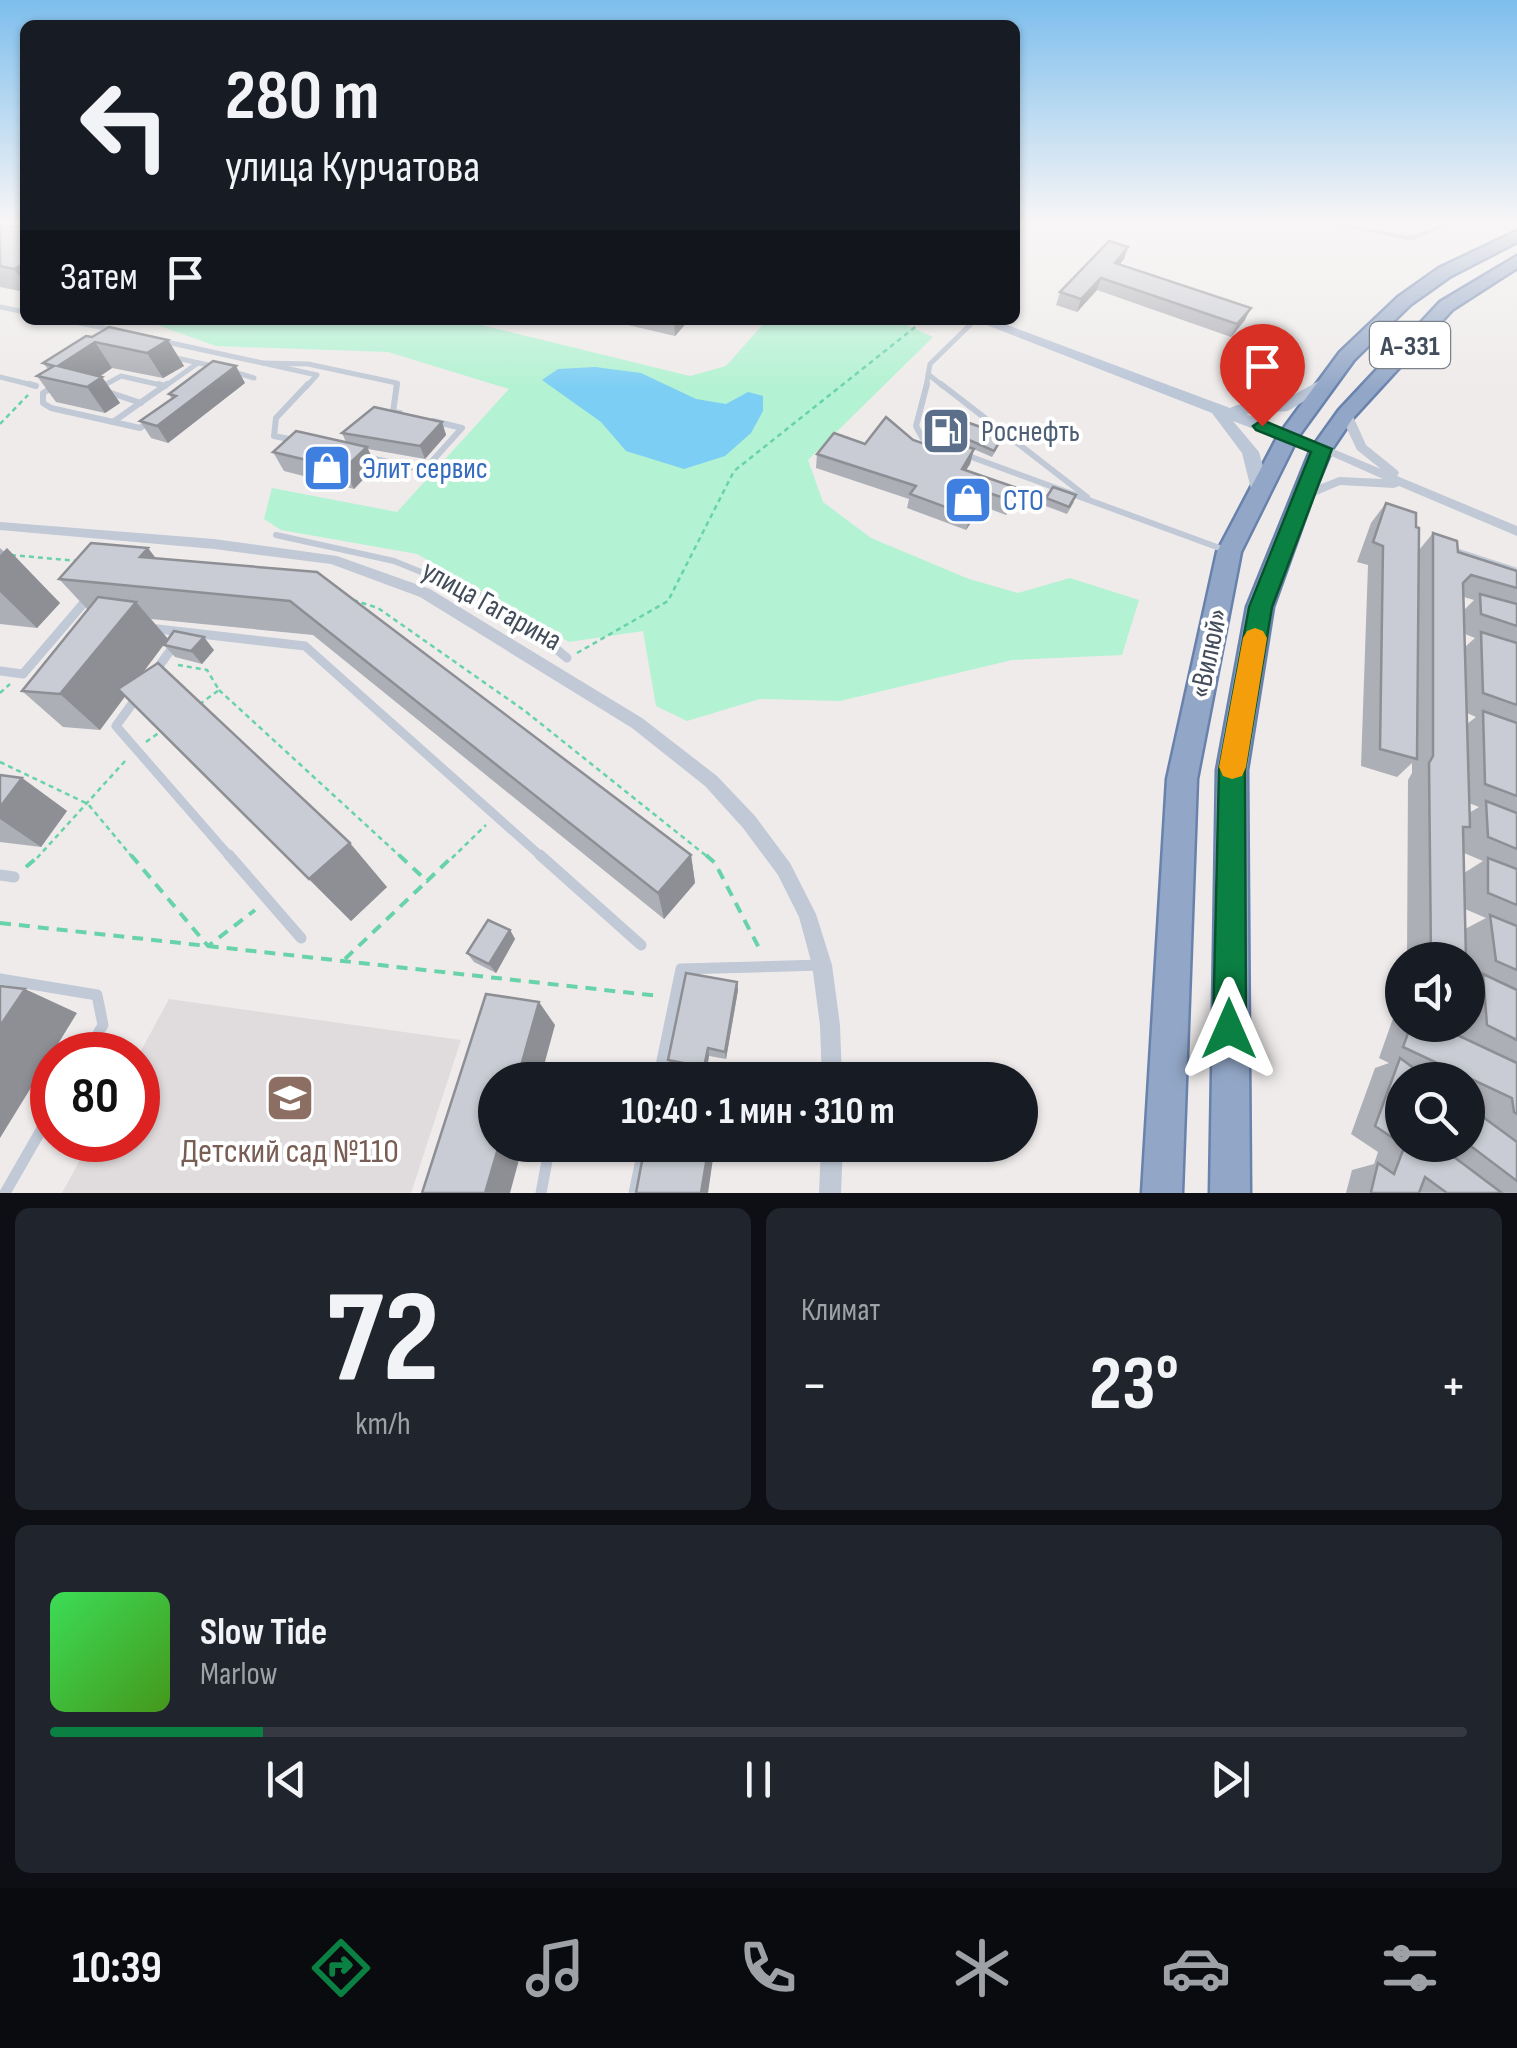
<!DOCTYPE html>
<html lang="ru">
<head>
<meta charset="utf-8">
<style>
  body { margin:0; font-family:"Sofia Sans Condensed",sans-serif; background:#20242c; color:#f1f3f6; height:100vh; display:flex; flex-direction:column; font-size:38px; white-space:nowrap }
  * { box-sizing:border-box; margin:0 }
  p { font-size:32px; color:#9ea1a6 }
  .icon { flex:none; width:55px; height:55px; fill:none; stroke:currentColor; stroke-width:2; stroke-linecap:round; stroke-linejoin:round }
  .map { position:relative; height:1193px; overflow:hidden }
  .panel { display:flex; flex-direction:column; gap:15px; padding:15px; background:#0d0f14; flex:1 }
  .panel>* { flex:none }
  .banner { position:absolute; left:20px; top:20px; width:1000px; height:305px; border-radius:15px; box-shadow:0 2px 8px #0004; background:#171b24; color:#f1f3f6; overflow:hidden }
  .controls { position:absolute; left:1385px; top:942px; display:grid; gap:20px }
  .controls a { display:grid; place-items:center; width:100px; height:100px; border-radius:50%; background:#171b24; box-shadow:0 2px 8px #0004; font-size:50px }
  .speed { position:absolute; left:30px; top:1032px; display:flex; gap:20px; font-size:50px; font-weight:700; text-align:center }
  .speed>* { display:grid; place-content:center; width:130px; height:130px; border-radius:50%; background:#171b24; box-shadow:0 2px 8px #0004; line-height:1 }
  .speed .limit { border:15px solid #d22; background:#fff; color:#111 }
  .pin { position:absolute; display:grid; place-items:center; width:85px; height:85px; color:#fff; margin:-102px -42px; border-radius:50% 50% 50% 0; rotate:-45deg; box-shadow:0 0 10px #0007 }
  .pin .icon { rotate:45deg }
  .me { position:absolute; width:110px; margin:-55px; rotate:0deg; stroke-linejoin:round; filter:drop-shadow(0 0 8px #0008) }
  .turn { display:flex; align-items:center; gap:35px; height:210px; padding:0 40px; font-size:45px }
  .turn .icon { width:130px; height:130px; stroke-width:2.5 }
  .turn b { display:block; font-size:70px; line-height:85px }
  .then { display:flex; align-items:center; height:95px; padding:0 40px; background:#0003; gap:20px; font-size:38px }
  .big { font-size:75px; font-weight:700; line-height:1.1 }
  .panel .widget { flex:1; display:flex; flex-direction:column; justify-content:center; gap:15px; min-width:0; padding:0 35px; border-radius:15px; background:#20242c }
  .panel .dial { align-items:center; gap:0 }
  .dial b { font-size:130px; line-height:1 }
  .song { display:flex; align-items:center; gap:30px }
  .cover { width:120px; height:120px; border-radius:15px; background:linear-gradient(135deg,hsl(130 70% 55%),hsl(100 70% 35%)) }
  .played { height:10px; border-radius:5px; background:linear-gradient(90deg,#0b8043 15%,#363941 15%) }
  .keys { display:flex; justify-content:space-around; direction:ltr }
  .heat { display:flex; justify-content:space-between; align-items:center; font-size:55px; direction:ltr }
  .panel .tiles { flex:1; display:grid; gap:15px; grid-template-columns:1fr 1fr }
  .widget:last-child { grid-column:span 2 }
  .trip { position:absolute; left:478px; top:1062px; width:560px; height:100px; border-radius:50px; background:#171b24; box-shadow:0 2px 8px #0004; font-weight:700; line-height:100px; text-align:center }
  .dock { display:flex; height:160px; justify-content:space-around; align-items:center; background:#090b0e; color:#9ea1a6 }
  .dock .icon { width:70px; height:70px }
  .dock .current { color:#0b8043 }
  .dock b { font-size:45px; color:#f1f3f6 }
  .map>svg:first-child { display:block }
  .education { fill:#e0dcdd }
  .green { fill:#b3f2d2 }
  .water { fill:#7ccef4 }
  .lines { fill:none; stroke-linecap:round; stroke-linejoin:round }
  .trunk-casing { stroke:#6982ac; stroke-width:5 }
  .path-far1 { stroke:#68d3aa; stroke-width:2.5; stroke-dasharray:5 4; stroke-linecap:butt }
  .path { stroke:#68d3aa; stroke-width:4; stroke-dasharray:11 8; stroke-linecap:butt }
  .service-far3 { stroke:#c0c9d5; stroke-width:5 }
  .service-far2 { stroke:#c0c9d5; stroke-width:6 }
  .service-far1 { stroke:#c0c9d5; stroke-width:9 }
  .service { stroke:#c0c9d5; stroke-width:11 }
  .minor { fill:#c0c9d5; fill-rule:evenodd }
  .secondary { fill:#bbc6d7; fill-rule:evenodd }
  .trunk { fill:#92a7c7; fill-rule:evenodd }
  .wall { fill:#adafb6; fill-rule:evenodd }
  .shaded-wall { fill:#8d8f94 }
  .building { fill:#c9ccd4; stroke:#8d8f94; stroke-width:2.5 }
  .route { fill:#0b8043; stroke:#07532c; stroke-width:2.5 }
  .slow { fill:#f59e0b }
  .labels { text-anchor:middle; stroke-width:8; stroke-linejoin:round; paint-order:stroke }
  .shield { fill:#fff; stroke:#7b828c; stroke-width:2.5 }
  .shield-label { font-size:28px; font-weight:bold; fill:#424c5a }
  .service-label { font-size:30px; fill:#4e5e75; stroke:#fff; text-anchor:start }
  .shop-label { font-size:30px; fill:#366cbe; stroke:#fff; text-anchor:start }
  .street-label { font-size:30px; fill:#424c5a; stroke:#fff }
  .near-education-label { font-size:35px; fill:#785e54; stroke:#fff }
</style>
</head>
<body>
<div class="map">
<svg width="1517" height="1193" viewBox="0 0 1517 1193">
  <rect width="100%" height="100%" fill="#efebeb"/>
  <polygon class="education" points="169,999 461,1040 411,1193 62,1193 91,1140 138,1140 138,1056"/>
  <polygon class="green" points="143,320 461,320 690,376 726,366 767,320 895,320 933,337 808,460 823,502 871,538 969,579 1018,593 1070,578 1139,600 1122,655 1012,660 840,701 760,699 687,721 656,706 643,631 569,642 417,554 281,530 264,519 272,488 397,512 509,389 388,352 216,346"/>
  <polygon class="water" points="595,367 641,373 696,399 726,404 748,392 763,396 763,411 751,433 725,456 684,469 626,451 601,422 542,380 558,369"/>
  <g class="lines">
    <g class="trunk-casing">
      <g id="trunk">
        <polygon points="1517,231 1517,242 1451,276 1410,305 1354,360 1298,437 1241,552 1197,779 1182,1193 1142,1193 1167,779 1217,552 1278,436 1340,352 1398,297 1439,268"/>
        <polygon points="1517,256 1517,268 1452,310 1353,418 1332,449 1316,487 1273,607 1247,770 1250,1193 1210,1193 1217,770 1247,607 1311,449 1339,410 1440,302"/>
      </g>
    </g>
    <g class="path-far1">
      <polyline points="0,424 28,395"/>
      <polyline points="11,555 78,561"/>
      <polyline points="353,600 378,608 525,711 709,858"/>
      <polyline points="577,653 668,601 734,471 924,320"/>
      <polyline points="178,665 207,670 219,690 200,704"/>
      <polyline points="219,690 402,858"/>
      <polyline points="0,693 10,684"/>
      <polyline points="146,742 160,732"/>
      <polyline points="0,762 88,804 133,858"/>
      <polyline points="37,858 126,760"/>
      <polyline points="452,858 486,825"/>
    </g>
    <g class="path">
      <polyline points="131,855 208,946 255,910"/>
      <polyline points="399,855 427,881 454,855"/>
      <polyline points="706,855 715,863 760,950"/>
      <polyline points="26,867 40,855"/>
      <polyline points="0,923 659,996"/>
      <polyline points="345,959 426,882"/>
    </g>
    <g class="service-far3">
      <polyline points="0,307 25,312"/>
      <polyline points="65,320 114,330"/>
      <polyline points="162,341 317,375 306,387"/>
      <polyline points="172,357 217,367"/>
      <polyline points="263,363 308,364 397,383 396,387"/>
      <polyline points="231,371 254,378"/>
      <polyline points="928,374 944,387"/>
      <polyline points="0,377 36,386"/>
      <polyline points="101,387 121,376 165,386"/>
      <polyline points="164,387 198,363"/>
      <polyline points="926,387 930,364 975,320"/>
    </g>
    <g class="service-far2">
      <polyline points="29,384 36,386"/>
      <polyline points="104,384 99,389 141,403"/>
      <polyline points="159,384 165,386"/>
      <polyline points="397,384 393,412 400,413"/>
      <polyline points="927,384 916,426 923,439 953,450"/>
      <polyline points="941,384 1087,497"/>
      <polyline points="53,387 43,393 43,403 51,408 140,428 151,420"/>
      <polyline points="113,422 167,384"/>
      <polyline points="294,440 274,436 276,418 308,384"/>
      <polyline points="966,455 1225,550"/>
      <polyline points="366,457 424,470 462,428 433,421"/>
      <polyline points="276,535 394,561 475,594"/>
      <polyline points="1450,549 1517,571"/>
    </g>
    <g class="service-far1">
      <polyline points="470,591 536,632 567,658"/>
      <polyline points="149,628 305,646 543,858"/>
      <polyline points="0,671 23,674 88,598"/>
      <polyline points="154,673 175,644"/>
      <polyline points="137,697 116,726 231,858"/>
    </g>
    <g class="service">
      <polyline points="229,855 301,938"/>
      <polyline points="540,855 641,945"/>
      <polyline points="0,875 14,877"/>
      <polyline points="0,979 97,995 103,1025 85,1055"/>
      <polyline points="658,1080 681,969 822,965"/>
      <polyline points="5,1193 52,1111"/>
      <polyline points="541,1193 550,1145"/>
      <polyline points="634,1193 644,1145"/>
    </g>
    <g class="minor">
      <path d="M 1328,223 C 1355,223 1380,233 1407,235 C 1423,235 1437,223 1453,223 L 1412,241 Z"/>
      <polygon points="1346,411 1352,414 1366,445 1397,470 1399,473 1397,476 1517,526 1517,536 1399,486 1394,488 1340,485 1305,500 1297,500 1295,497 1297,494 1339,477 1383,479 1316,449 1322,445 1326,446 1381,469 1357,450 1340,414"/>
      <polygon points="0,522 214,539 337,556 430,589 642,718 717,776 755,816 790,863 816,914 832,965 840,1025 842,1080 822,1080 820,1025 812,965 799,917 778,875 743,828 705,786 632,728 420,597 331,564 214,549 0,530"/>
      <polygon points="821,1145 843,1145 841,1193 819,1193"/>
    </g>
    <polygon class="secondary" points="974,320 994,320 1230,408 1237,405 1279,403 1324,378 1329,376 1337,381 1288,411 1246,414 1294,432 1294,440 1282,440 1233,421 1259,452 1269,489 1260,495 1251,489 1242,453 1212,413"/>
    <use href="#trunk" class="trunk"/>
  </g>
  <g class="wall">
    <polygon points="0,224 25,229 25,292 0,287"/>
    <polygon points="1128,247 1124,259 1120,264 1245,320 1231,337 1097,290 1077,312 1056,305 1060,292"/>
    <polygon points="615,320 689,320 675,336 615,322"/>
    <polygon points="92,337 168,340 184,366 163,378 112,368 99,377 102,377 120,403 105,413 56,402 37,376 48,369 43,363"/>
    <polygon points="245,383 168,443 151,438 140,421 172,399 169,394"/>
    <polygon points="442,422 446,435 425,459 368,449 376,466 354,489 284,471 273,452 346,442 342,433"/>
    <polygon points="935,425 1003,435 1001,442 992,457 934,432"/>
    <polygon points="913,440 942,450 974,449 970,464 966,470 1013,502 1006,515 982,506 966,530 907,508 909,499 816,468 817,454 865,444"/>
    <polygon points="1046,498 1074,502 1067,514 1043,505"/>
    <path d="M 1386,503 L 1416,527 L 1419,550 L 1433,533 L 1458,552 L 1517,571 L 1517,1193 L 1346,1193 L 1352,1170 L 1374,1164 L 1378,1152 L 1351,1134 L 1375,1068 L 1389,1063 L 1379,1058 L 1402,993 L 1402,1025 L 1456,1025 L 1455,1034 L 1459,1036 L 1459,1025 L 1468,1025 L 1468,982 L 1476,977 L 1469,974 L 1465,935 L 1466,960 L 1407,960 L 1408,780 L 1412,773 L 1412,763 L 1397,777 L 1361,766 L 1368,565 L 1357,562 L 1371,523 ZM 1464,597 L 1474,600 L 1464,610 ZM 1465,634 L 1475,638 L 1465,647 ZM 1467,713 L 1476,717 L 1467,724 ZM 1469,803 L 1479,807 L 1469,813 ZM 1464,853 L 1483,861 L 1464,873 ZM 1465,909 L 1486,918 L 1465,929 ZM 1402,1080 L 1468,1080 L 1468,1100 L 1482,1107 L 1483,1118 L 1468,1145 L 1402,1145 Z"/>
    <polygon points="0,548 60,603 37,628 0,624"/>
    <polygon points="156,558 317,572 691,855 695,883 664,919 313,635 151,619 168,639 143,672 387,887 351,921 125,696 100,730 63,727 22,691 88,610 59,579"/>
    <polygon points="164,645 214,650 202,664 175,657"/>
    <polygon points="0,775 22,778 67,811 41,847 0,842"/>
    <polygon points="510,930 515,939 496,973 474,962 467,953"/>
    <polygon points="737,982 738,990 726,1059 709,1056 706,1074 670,1067 668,1060"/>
  </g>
  <g class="shaded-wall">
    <polygon points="1128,247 1124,259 1110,275 1115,263"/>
    <polygon points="25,263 25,284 14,269"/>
    <polygon points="1101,278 1097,290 1077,312 1081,299"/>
    <polygon points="1251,308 1245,320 1231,337 1237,324"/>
    <polygon points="674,320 689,320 675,336"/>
    <polygon points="168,340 184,366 163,378 147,353"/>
    <polygon points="95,342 112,368 84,387 58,366"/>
    <polygon points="236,366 245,383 168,443 157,426"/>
    <polygon points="102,377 120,403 105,413 87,387"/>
    <polygon points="442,422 446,435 425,459 420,446"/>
    <polygon points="367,447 376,466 354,489 344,469"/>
    <polygon points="974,449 970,464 958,483 962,469"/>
    <polygon points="1017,488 1013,502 1006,515 1010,500"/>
    <polygon points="986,492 982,506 966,530 970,516"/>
    <polygon points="7,548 60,603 37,628 0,592 0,555"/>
    <polygon points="148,548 175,583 140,557"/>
    <polygon points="136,602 168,639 100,730 60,694"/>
    <polygon points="204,637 214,650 202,664 191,651"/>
    <polygon points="22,778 67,811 41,847 0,819 0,807"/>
    <polygon points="350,843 387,887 351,921 309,879"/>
    <polygon points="691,855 695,883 664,919 658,893"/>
    <polygon points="510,930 515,939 496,973 489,964"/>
    <polygon points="737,982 738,990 726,1059 725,1052"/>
    <polygon points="25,989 77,1013 0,1138 0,1026"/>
    <polygon points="539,1002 555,1025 540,1080 517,1080"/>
    <polygon points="708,1048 709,1056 706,1074 704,1067"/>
    <polygon points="499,1145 523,1145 510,1193 485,1193"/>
    <polygon points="709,1145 715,1145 708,1193 701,1193"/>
  </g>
  <g class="building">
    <polygon points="0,224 25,229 25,263 14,269 0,266"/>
    <polygon points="1109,241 1128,247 1115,263 1251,308 1237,324 1101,278 1081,299 1060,292"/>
    <polygon points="109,327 168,340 147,353 95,342 58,366 102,377 87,387 37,376 54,366 43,363 86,336 92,337"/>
    <polygon points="213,361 236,366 157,426 140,421 176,396 169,394"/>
    <polygon points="374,407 442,422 420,446 342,433"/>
    <polygon points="944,414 1003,435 994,451 935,425"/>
    <polygon points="886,417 913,440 942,450 948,440 974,449 962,469 1017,488 1010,500 986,492 970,516 910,494 916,486 817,454 834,433 865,444"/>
    <polygon points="296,431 367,447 344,469 273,452"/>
    <polygon points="1053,487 1076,495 1069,507 1046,498"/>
    <polygon points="1386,503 1416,513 1416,527 1419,528 1417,759 1380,749 1383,546 1373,542"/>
    <polygon points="1433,533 1457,541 1458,552 1517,571 1517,588 1471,575 1463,583 1470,827 1463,827 1466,960 1431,960 1429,763 1433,756"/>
    <polygon points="91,543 148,548 140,557 317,572 691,855 658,893 290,601 59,579"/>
    <polygon points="1480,594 1517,604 1517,626 1481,614"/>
    <polygon points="98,597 136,602 60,694 22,691"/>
    <polygon points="174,631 204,637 191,651 164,645"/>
    <polygon points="1481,632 1517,643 1517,705 1483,693"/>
    <polygon points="158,663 350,843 309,879 118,689"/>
    <polygon points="1483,711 1517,723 1517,796 1485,784"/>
    <polygon points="0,775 22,778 0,807"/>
    <polygon points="1486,801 1517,813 1517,849 1488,837"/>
    <polygon points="1488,858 1517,869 1517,905 1488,893"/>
    <polygon points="1490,915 1517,926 1517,970 1496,961"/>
    <polygon points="488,920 510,930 489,964 467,953"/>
    <polygon points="686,973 737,982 725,1052 708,1048 704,1067 668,1060"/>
    <polygon points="1483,974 1517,990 1517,1040 1487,1025"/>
    <polygon points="0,986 25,989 0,1026"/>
    <polygon points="486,994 539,1002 517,1080 495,1080 495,1145 499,1145 485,1193 422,1193"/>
    <polygon points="1411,1025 1456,1025 1455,1034 1517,1063 1517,1114 1514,1112 1512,1098 1403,1047"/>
    <polygon points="1400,1058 1430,1080 1402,1080 1402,1144 1375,1126"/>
    <polygon points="1468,1106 1517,1142 1517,1181 1468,1144"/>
    <polygon points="645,1145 709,1145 701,1193 636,1193"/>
    <polygon points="1405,1145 1438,1145 1502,1193 1447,1193 1425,1177 1419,1193 1372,1193 1371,1192 1378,1163 1394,1174"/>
  </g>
  <linearGradient id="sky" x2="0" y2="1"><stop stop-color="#7dbeed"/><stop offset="0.57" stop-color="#f8f6f6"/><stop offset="1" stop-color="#f8f6f6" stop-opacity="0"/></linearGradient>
  <rect width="1517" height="390" fill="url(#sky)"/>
  <polygon class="route" points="1262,420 1332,449 1272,607 1245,770 1246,1029 1241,1041 1229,1046 1218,1041 1213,1029 1219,770 1249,607 1311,452 1256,430 1253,426"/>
  <polygon class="slow" points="1255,628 1263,631 1267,638 1246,767 1242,776 1232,779 1223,776 1219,767 1243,638 1247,631"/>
  <defs>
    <g id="fuel-square" transform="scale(2.5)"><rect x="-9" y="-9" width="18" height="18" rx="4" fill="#5c6f8a" stroke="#fff"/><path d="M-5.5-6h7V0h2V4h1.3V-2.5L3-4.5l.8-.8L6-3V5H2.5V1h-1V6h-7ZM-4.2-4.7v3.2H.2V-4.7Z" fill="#fff"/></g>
    <g id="shop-square" transform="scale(2.5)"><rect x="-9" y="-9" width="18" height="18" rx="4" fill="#3f7fe0" stroke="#fff"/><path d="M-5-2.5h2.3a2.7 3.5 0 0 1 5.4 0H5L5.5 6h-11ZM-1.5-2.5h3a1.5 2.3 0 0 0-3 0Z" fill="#fff"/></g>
    <g id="school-square" transform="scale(2.5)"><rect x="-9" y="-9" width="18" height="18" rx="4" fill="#8d6e63" stroke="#fff"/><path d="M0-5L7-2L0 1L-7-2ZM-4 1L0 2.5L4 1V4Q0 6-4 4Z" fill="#fff"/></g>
  </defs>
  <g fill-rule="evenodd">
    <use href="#fuel-square" x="946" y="431"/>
    <use href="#shop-square" x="327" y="468"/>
    <use href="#shop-square" x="968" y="500"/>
    <use href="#school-square" x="290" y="1098"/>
  </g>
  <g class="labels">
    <rect class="shield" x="1370" y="322" width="80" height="46" rx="8"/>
    <g class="shield-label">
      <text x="1410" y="355">А-331</text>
    </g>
    <g class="service-label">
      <text x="981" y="441">Роснефть</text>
    </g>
    <g class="shop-label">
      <text x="362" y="478">Элит сервис</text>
      <text x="1003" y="510">СТО</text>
    </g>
    <g class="street-label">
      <text transform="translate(492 605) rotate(29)" y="10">улица Гагарина</text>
      <text transform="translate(1208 653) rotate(-78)" y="10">«Вилюй»</text>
    </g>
    <g class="near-education-label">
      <text x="290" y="1162">Детский сад №110</text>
    </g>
  </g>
</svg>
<div class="controls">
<a><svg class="icon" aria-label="sound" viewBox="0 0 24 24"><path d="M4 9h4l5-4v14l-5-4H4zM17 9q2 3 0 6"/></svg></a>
<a><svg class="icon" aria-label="search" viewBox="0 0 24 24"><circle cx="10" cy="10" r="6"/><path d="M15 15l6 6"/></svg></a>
</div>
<div class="speed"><div class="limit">80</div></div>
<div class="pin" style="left:1262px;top:426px;background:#d93025"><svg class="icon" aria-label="arrive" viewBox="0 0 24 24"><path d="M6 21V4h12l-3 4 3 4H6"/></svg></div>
<svg class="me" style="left:1229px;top:1029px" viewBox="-20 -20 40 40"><path d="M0-17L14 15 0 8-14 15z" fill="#0b8043" stroke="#fff" stroke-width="4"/></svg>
<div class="trip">10:40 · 1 мин · 310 m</div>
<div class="banner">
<div class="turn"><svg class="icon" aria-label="left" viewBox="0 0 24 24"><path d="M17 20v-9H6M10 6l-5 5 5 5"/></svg><div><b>280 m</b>улица Курчатова</div></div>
<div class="then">Затем<svg class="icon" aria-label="arrive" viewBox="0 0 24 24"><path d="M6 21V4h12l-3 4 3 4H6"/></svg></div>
</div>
</div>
<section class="panel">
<div class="tiles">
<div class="widget dial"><b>72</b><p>km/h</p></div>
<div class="widget"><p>Климат</p>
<div class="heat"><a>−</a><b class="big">23°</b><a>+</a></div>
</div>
<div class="widget">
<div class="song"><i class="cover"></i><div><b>Slow Tide</b><p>Marlow</p></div></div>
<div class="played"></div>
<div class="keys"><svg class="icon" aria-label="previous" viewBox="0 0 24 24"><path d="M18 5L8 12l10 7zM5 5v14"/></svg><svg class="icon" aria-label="pause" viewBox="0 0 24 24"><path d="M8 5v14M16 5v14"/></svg><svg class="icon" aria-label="next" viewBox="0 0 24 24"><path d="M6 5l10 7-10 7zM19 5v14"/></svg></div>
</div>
</div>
</section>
<nav class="dock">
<b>10:39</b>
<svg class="icon current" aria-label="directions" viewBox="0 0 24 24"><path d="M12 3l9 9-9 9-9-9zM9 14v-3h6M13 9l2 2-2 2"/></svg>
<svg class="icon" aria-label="music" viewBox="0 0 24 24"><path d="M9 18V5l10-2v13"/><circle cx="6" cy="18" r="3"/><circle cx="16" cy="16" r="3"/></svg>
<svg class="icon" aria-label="phone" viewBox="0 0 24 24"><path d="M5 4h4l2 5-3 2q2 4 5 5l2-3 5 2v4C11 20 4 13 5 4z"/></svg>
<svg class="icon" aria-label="climate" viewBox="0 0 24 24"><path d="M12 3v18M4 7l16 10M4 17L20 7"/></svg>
<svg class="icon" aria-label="car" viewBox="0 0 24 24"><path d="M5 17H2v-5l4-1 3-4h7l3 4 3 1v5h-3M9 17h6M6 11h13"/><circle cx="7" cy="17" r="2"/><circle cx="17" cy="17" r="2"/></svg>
<svg class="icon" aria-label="filters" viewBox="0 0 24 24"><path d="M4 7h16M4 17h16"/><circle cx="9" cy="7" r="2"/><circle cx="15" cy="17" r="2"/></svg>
</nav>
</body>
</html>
